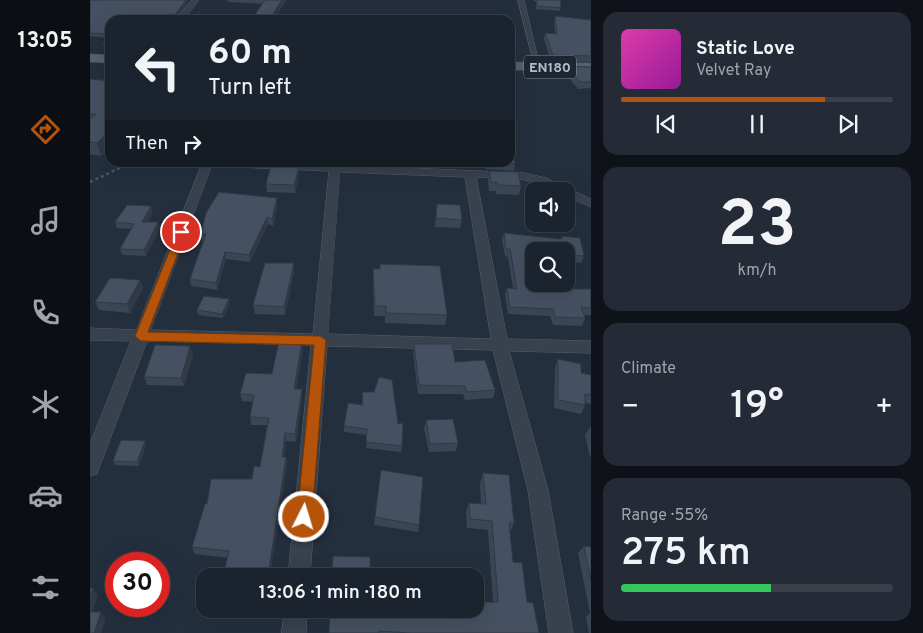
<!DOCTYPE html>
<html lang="en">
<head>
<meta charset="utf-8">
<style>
  body { margin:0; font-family:Overpass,sans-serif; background:#242b36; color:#f1f3f6; height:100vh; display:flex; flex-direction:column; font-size:19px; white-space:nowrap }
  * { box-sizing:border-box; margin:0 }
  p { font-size:16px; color:#a0a4aa }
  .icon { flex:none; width:28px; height:28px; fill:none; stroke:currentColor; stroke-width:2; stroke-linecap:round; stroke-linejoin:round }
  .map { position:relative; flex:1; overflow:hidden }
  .side { display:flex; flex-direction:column; gap:12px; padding:12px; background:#0f1319; width:332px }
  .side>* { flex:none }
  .hud { position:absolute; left:15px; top:15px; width:410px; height:152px; border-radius:15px; box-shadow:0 5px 20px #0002,0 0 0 1px #39404a; background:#1b232e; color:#f1f3f6; overflow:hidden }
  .tools { position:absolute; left:435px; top:182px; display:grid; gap:10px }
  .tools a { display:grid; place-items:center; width:50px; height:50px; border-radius:10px; background:#1b232e; box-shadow:0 5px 20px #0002,0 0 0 1px #39404a; font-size:25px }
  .speed { position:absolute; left:15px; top:552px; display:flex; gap:10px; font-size:25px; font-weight:700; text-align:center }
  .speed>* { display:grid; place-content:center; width:65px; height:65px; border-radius:50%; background:#1b232e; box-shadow:0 5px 20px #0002,0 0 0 1px #39404a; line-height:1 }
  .speed .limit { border:8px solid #d22; background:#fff; color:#111 }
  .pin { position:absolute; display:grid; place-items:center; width:42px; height:42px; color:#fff; margin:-21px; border:2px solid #fff; border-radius:50%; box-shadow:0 1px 5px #0007 }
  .me { position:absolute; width:55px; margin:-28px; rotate:5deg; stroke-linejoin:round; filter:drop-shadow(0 0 4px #0008) }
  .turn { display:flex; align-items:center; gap:18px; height:105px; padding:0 20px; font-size:22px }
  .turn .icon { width:65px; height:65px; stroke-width:2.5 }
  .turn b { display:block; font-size:35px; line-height:42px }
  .then { display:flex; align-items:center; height:48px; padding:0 20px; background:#0003; gap:10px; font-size:19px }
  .big { font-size:38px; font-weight:600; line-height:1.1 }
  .side .widget { flex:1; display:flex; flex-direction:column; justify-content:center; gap:8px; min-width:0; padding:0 18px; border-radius:15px; background:#242b36 }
  .side .dial { align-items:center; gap:0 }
  .dial b { font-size:65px; line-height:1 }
  .song { display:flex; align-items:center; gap:15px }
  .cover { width:60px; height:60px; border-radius:8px; background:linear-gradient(135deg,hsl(320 70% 55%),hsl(300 70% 35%)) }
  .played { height:5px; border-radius:2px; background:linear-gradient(90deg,#b45309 75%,#39404a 75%) }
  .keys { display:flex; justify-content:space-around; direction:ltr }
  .heat { display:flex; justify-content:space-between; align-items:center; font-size:28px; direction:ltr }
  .charge { height:8px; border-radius:4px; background:linear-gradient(90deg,#34c759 55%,#39404a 0) }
  .trip { position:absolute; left:106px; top:568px; width:288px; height:50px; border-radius:15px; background:#1b232e; box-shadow:0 5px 20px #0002,0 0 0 1px #39404a; font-weight:600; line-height:50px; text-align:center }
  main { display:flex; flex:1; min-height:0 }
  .dock { display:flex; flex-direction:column; width:90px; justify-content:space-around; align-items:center; background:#0b0e12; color:#a0a4aa }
  .dock .icon { width:35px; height:35px }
  .dock .selected { color:#b45309 }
  .dock b { font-size:22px; color:#f1f3f6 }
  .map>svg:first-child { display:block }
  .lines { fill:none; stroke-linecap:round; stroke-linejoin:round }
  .pedestrian-casing { stroke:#565f6c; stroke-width:1 }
  .minor-casing { stroke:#565f6c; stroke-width:1 }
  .primary-casing { stroke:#414a57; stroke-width:1 }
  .path-far1 { stroke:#44595c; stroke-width:2; stroke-dasharray:2 2; stroke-linecap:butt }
  .path { stroke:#44595c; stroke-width:2.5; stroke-dasharray:3 3; stroke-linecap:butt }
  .pedestrian { fill:#38414e; fill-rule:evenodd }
  .minor { fill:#38414e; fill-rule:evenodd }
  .primary { fill:#56606e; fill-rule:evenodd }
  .wall { fill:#3b4654 }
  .shaded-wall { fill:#303945 }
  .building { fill:#455162; stroke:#303945 }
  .route { fill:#b45309; stroke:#753606 }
  .labels { text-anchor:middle; stroke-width:4.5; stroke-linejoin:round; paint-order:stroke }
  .shield { fill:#1d2633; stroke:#878f9c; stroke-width:1 }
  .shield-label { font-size:14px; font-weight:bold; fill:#b4bcc9 }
</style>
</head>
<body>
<main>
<nav class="dock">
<b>13:05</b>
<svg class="icon selected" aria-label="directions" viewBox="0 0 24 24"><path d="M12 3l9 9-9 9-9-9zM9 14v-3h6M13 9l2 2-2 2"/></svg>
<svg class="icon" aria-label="music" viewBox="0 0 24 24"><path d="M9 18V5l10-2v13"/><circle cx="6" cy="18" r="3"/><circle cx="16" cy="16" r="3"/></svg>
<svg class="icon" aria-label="phone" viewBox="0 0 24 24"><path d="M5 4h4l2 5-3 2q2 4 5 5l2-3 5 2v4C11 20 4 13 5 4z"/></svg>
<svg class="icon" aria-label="climate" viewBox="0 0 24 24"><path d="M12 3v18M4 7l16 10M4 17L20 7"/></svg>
<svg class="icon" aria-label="car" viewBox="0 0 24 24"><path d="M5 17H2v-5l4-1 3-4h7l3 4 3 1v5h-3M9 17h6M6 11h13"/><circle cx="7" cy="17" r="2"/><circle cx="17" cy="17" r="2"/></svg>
<svg class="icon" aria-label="filters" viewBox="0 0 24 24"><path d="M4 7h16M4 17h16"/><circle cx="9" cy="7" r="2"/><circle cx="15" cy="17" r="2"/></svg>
</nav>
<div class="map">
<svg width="501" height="633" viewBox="0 0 501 633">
  <rect width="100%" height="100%" fill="#242f3e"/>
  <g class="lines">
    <g class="pedestrian-casing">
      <polygon id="pedestrian" points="428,0 434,0 450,68 445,67"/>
    </g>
    <g class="minor-casing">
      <g id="minor">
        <polygon points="102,0 109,0 93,20 85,20"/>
        <path d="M 113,162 L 186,162 L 434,173 L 456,178 L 501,199 L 501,207 L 476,196 L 476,191 C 461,191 450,182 435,180 C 419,177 402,178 386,177 L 417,339 L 501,341 L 501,353 L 419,351 L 458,490 L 483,633 L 459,633 L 438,490 L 403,350 L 237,346 L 220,576 L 198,576 L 221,345 L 57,341 L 9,468 L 7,474 L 0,476 L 0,444 L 41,341 L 0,340 L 0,328 L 46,330 ZM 122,166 L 239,171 L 223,334 L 61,330 ZM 250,172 L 375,177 L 401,339 L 238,334 Z"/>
        <polygon points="195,609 217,609 216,633 192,633"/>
      </g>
    </g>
    <g class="primary-casing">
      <g id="primary">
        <polygon points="0,54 20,55 20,63 0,62"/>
        <polygon points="420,62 501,63 501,71 420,70"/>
      </g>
    </g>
    <polyline class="path-far1" points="34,166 42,162"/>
    <polyline class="path" points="0,182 36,165"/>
    <use href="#pedestrian" class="pedestrian"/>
    <use href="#minor" class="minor"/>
    <use href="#primary" class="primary"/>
  </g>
  <g class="wall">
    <polygon points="0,0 97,3 84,20 20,20 20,47 14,47 13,43 19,38 0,36"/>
    <polygon points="137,0 197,0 183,20 161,20 173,4 138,2"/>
    <polygon points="444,0 471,0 470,11 446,9 446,2 444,1"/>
    <polygon points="465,16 501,20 501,62 461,61 454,39 455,33 465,34 464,21"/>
    <polygon points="467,66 501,67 501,88 488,89 479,78 467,78 465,72"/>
    <polygon points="0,79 20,81 20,147 11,156 0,154"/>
    <polygon points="395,162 420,162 425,164 424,171 396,169"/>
    <polygon points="209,167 209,175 205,193 177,192 176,184"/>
    <polygon points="399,171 431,186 429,195 406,194 406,191 399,191 398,179"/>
    <polygon points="347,204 372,220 370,228 345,227"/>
    <polygon points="187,205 183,226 178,224 160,262 136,259 127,290 101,286 100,279 113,241 112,241 111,234"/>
    <polygon points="63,212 57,222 68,222 70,228 56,256 32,255 30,249 41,229 27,228 25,222"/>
    <polygon points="414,233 471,239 472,236 494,256 491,263 476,262 476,251 444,251 455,289 501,289 501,315 494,315 495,318 492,326 463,325 460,316 418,314 415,295 417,288 423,288 418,257 415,256 412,240"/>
    <polygon points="204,263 204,272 195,315 165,314 163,305"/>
    <polygon points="283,269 357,315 355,325 295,323 295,316 284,316 283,279"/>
    <polygon points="50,280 53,288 40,313 9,310 5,302"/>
    <polygon points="140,303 133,318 108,315 107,310"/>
    <polygon points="324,344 365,362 405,390 403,398 375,400 373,394 328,394 323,352"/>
    <polygon points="100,346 103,355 94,386 57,385 54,377"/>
    <polygon points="213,350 206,389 212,389 212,397 206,442 196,441 194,457 196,457 197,465 138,558 105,554 102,547 117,504 162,479 170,467 177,425 161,425 160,417 163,402 152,401 150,394 182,374"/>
    <polygon points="468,359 491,373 501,375 501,404 495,403 495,405 491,414 464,408 465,368"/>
    <polygon points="272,392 308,424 312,446 311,452 276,448 277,435 254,432 254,426 272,405"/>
    <polygon points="336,420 368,443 366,451 339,452 334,429"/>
    <polygon points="501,427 501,457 500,457 495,435 500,427"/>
    <polygon points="55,441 56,445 49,466 25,465 23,461"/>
    <polygon points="291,470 329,525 328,532 284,525"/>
    <polygon points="393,473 424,523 420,532 423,562 437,602 449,633 239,633 403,602 398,530 377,528 376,512 379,503 391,504 390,483"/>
    <polygon points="494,546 501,547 501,633 499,633 496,617 500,613 488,553"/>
  </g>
  <g class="shaded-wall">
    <polygon points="96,0 98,0 97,3 84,20 77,20"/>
    <polygon points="192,0 197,0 183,20 179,20"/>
    <polygon points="20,131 20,147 11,156 7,143"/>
    <polygon points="209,167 209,175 205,193 204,185"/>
    <polygon points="187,198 187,205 183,226 182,219"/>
    <polygon points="61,206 63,212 54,228 52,222"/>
    <polygon points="177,217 178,224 160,262 159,255"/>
    <polygon points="68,222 70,228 56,256 54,250"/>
    <polygon points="135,252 136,259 127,290 126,283"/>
    <polygon points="204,263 204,272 195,315 194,307"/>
    <polygon points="50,280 53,288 40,313 37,304"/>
    <polygon points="139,299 140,303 133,318 132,314"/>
    <polygon points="212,342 213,350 205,397 204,389"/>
    <polygon points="100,346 103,355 94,386 91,378"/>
    <polygon points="212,389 212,397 206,442 205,434"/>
    <polygon points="195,433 196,441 193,464 192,457"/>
    <polygon points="55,441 56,445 49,466 47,462"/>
    <polygon points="196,457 197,465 180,576 178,576"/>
    <polygon points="3,588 8,595 1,618 0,617 0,597"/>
    <polygon points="11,612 16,618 11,633 4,633"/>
  </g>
  <g class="building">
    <polygon points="0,0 96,0 83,17 77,20 20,20 20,34 0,33"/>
    <polygon points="175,0 192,0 179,20 161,20"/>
    <polygon points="447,0 471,0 470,8 447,6"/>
    <polygon points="465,16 501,20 501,56 463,55 455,33 467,34"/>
    <polygon points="353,17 396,18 396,20 353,20"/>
    <polygon points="20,37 20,43 13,43"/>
    <polygon points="467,66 501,67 501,82 490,82 481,72 469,72"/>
    <polygon points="0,79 20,81 20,131 7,143 0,142 0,119 6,114 0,114"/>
    <polygon points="420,146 421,146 425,164 397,163 420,162"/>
    <polygon points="181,165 209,167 204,185 176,184"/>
    <polygon points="399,171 428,172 431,186 408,185 408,183 401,182"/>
    <polygon points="129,192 187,198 182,219 177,217 159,255 135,252 126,283 100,279 116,234 111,234 116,213"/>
    <polygon points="347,204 370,205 372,220 346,218"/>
    <polygon points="37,205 61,206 52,222 68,222 54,250 30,249 44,224 25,222"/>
    <polygon points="414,233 472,239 472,236 490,238 494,256 476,255 476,251 444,251 444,284 454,284 455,289 501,289 501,308 491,307 495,318 465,317 463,309 420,307 417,288 427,289 420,249 416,249"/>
    <polygon points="175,263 204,263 194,307 163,305"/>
    <polygon points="290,264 350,266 357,315 296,313 296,306 285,306 283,269 290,269"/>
    <polygon points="20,278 50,280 37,304 5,302"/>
    <polygon points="114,296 139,299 132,314 107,310"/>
    <polygon points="189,341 212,342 204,389 212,389 205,434 195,433 192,457 196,457 178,576 133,576 139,551 102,547 115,504 117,504 121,479 162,479 164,466 170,467 179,418 160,417 164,395 150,394 156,373 182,374"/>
    <polygon points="324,344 362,344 365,362 395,360 405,390 377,392 375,386 329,385"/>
    <polygon points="65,345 100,346 91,378 54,377"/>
    <polygon points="468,359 491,364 491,373 501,375 501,395 495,394 495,405 468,400"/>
    <polygon points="289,377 302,380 308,424 313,423 312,446 276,442 277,429 254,426 258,403 273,405 272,392 284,392"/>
    <polygon points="363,419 368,443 340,444 336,420"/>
    <polygon points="31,440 55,441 47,462 23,461"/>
    <polygon points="291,470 333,477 329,525 285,517"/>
    <polygon points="393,473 419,475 424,523 419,523 423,562 432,563 437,602 443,603 449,633 320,633 289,631 289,633 239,633 240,609 385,609 385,602 408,602 402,521 380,519 379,503 396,504"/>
    <polygon points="494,546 501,547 501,581"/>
    <polygon points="243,556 280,557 280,572 339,575 339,576 242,576"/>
    <polygon points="0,588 3,588 0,597"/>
    <polygon points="0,612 11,612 4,633 0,633"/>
  </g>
  <polygon class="route" points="88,230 96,232 58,332 230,336 236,340 222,517 220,522 214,525 209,522 207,517 224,345 51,341 45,336"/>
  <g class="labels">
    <rect class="shield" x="434" y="55.5" width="52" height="23" rx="4"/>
    <g class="shield-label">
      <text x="460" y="72">EN180</text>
    </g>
  </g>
</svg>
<div class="tools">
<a><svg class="icon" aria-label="sound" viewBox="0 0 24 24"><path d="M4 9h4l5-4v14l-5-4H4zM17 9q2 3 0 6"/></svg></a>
<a><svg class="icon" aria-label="search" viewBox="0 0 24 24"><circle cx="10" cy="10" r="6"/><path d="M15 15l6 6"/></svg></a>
</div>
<div class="speed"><div class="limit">30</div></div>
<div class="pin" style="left:91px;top:232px;background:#d93025"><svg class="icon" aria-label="arrive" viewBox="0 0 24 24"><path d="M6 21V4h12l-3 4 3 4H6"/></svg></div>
<svg class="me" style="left:214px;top:517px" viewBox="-20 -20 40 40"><circle r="17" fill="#b45309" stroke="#fff" stroke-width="3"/><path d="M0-11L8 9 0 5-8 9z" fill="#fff"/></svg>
<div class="trip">13:06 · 1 min · 180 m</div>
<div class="hud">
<div class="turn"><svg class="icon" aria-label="left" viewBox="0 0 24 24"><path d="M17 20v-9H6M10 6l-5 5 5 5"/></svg><div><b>60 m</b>Turn left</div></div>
<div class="then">Then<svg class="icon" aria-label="right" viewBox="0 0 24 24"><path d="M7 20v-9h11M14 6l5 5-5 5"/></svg></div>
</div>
</div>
<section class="side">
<div class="widget">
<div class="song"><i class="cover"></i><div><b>Static Love</b><p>Velvet Ray</p></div></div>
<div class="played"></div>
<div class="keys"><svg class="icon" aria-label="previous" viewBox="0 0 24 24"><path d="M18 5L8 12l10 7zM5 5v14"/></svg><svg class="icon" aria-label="pause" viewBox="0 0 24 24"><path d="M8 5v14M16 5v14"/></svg><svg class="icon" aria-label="next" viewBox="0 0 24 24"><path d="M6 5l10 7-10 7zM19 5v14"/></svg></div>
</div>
<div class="widget dial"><b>23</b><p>km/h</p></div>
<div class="widget"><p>Climate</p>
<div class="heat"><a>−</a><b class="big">19°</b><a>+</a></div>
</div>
<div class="widget"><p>Range · 55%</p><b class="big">275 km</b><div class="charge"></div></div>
</section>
</main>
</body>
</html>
